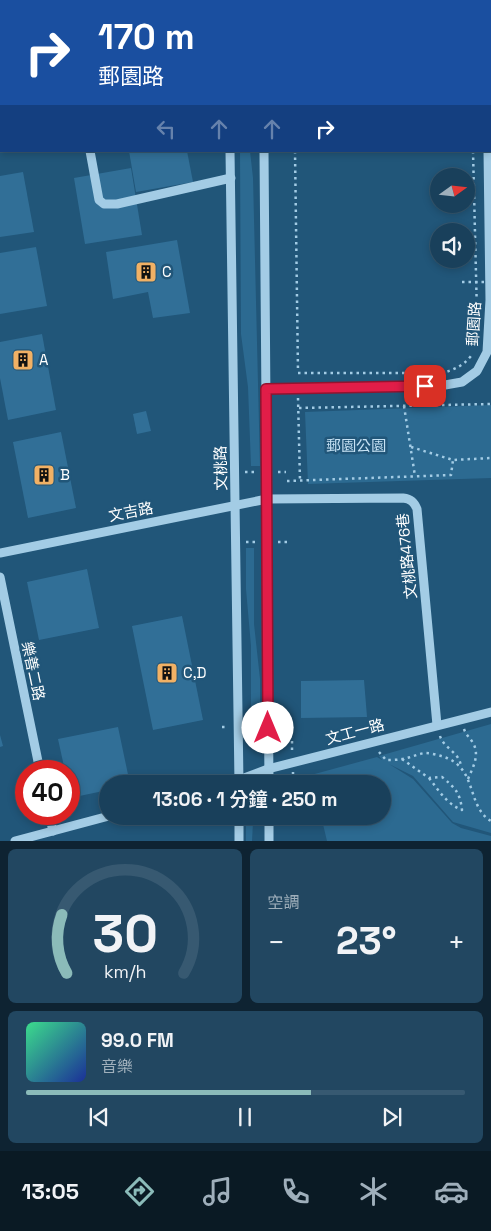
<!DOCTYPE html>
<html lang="zh-TW">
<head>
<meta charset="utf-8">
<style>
  body { margin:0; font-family:"Space Grotesk","Noto Sans TC",sans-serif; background:#224761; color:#f1f3f6; height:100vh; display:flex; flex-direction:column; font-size:19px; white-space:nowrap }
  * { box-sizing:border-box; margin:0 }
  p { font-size:16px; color:#9fafbb }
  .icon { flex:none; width:28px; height:28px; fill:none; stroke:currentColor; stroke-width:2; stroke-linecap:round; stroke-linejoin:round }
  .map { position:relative; height:841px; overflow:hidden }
  .side { display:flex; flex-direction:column; gap:8px; padding:8px; background:#0e2332; flex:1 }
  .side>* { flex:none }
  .top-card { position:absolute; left:0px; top:0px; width:491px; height:152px; box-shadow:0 2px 8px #0003,0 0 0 1px #375971; background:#1a4fa0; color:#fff; overflow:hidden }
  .needle { width:32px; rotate:75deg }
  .controls { position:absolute; left:430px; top:168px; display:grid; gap:10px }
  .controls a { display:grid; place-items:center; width:45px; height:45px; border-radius:50%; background:#19405b; box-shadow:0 2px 8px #0003,0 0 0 1px #375971; font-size:25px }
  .speed { position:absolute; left:15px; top:760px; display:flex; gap:10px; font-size:25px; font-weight:700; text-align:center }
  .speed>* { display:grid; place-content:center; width:65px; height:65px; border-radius:50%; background:#19405b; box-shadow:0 2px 8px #0003,0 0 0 1px #375971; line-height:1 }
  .speed .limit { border:8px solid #d22; background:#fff; color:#111 }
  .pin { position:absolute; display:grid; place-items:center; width:42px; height:42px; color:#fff; margin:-21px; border-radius:10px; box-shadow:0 2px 8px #0006 }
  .me { position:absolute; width:55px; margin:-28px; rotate:0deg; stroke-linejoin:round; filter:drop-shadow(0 0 4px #0008) }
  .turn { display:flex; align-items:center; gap:18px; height:105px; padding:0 15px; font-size:22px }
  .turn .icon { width:65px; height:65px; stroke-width:2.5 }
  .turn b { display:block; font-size:35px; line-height:42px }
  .lanes { display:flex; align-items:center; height:48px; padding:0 15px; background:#0003; justify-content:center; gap:25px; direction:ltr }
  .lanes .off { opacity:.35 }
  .big { font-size:38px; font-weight:600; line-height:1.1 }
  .side .widget { flex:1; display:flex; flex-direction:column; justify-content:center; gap:8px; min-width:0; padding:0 18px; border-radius:8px; background:#224761 }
  .side .dial { align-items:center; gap:0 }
  .dial svg { height:130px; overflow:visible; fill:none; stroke:#375971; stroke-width:7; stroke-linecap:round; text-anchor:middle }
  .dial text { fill:#f1f3f6; stroke:none }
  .song { display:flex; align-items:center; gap:15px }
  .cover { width:60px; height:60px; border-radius:8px; background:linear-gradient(135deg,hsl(150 70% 55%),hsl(230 70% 35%)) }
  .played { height:5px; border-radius:2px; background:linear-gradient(90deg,#8bbbb9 65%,#375971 65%) }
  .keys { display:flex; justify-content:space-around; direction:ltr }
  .heat { display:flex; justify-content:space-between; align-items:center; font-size:28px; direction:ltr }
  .side .tiles { flex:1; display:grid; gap:8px; grid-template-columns:1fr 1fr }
  .widget:last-child { grid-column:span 2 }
  .trip { position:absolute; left:99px; top:775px; width:292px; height:50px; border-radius:25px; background:#19405b; box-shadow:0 2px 8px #0003,0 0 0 1px #375971; font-weight:600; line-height:50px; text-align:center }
  .tab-bar { display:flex; height:80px; justify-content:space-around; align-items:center; background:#0a1a24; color:#9fafbb }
  .tab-bar .icon { width:35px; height:35px }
  .tab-bar .active { color:#8bbbb9 }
  .tab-bar b { font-size:22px; color:#f1f3f6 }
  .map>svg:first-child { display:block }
  .green { fill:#2c6a91 }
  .building { fill:#316f97 }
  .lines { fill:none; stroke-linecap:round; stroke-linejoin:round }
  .path { stroke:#a3cce5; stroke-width:2.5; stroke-dasharray:2.5 4; stroke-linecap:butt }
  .minor { stroke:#a3cce5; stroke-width:9 }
  .path-bridge { stroke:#a3cce5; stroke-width:2.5; stroke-dasharray:2.5 4; stroke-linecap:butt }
  .route-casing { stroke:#92132f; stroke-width:12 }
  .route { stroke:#e11d48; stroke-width:9 }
  .labels { text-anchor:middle; stroke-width:5; stroke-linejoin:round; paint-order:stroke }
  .poi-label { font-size:15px; fill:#fff; stroke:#215679; text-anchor:start }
  .street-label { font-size:15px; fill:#fff; stroke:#215679 }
  .park-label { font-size:15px; fill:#c6e2f4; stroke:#215679 }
</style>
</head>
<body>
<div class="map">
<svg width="491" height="841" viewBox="0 0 491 841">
  <rect width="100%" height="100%" fill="#215679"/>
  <g class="green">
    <polygon points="240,151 250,151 253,178 260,466 251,466 248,387 241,334"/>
    <polygon points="491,405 491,478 308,484 305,412"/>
    <polygon points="246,548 254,548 254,624 260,679 260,725 251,725 251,646 246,589"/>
    <polygon points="491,724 491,833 453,822 413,776 389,764 413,779 452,823 461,828 491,836 491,841 327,841 321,816 382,816 382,784 313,784 311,775 377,757 382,760 379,756"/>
    <polygon points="246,822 253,822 252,841 246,841"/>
  </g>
  <g class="building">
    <polygon points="129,151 187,151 193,182 136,192"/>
    <polygon points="131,168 142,235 85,244 74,178"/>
    <polygon points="23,172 34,232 0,237 0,176"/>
    <polygon points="177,240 190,313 153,318 148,292 113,299 106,252"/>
    <polygon points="36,247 47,306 0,314 0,253"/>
    <polygon points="42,334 56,410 8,420 0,378 0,342"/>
    <polygon points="146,411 151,431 137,434 133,414"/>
    <polygon points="61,432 76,508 28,518 13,442"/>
    <polygon points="87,569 99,628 39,640 27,582"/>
    <polygon points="182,616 203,720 153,730 132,626"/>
    <polygon points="364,680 367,717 301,718 301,681"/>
    <polygon points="118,727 130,784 108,784 108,790 70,798 69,790 69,771 65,771 58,739"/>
    <polygon points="0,735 3,746 0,747"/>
  </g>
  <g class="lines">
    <g class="path">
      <polyline points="197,0 197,1"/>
      <polyline points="288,0 288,1"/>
      <polyline points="295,151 298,372"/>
      <polyline points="473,151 477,315"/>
      <path d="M 298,373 L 443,373 C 455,369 463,366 471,356"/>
      <polyline points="298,398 300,481"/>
      <polyline points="404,406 415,476"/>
      <polyline points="299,408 491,404"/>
      <polyline points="411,447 453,460 491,458"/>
      <polyline points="219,472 225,472"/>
      <polyline points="245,472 257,472"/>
      <polyline points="278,472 286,472"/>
      <polyline points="287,481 451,475 453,460"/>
      <polyline points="246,542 258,542"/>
      <polyline points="278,542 287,542"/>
      <polyline points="222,727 228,727"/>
      <polyline points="279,728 287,728"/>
      <path d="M 464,729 C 466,735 470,738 473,743 C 480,755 473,767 468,779"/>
      <path d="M 440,736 C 444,749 460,752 461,767"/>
      <polyline points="292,741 292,752"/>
      <path d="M 379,752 L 386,760 C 391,760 397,760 402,759 C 410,758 417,754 425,753 C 431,753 438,755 444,757 C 478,768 466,806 491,821"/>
      <path d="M 402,759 L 429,778 L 442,777 C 455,788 460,792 462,810 C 447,804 439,791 429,778"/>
      <polyline points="293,772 293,783"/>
      <polyline points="213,778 213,784"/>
      <polyline points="219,817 228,817"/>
    </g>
    <g class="minor">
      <polyline points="262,0 262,1"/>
      <polyline points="485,0 485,1"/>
      <polyline points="225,1 246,0"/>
      <polyline points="0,34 1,34"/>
      <polyline points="490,63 491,63"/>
      <polyline points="90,151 99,200 104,204 117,204 231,178"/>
      <polyline points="230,151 239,784"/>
      <polyline points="264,151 269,784"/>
      <polyline points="266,389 445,385 462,382 477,371 487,352 490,300 488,151"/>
      <path d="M 0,553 L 267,499 L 403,498 C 411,499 414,502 417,509 L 437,725"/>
      <polyline points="0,577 40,771"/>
      <polyline points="228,784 268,769 491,712"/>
      <polyline points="49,814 53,831"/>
      <polyline points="269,816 269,841"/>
      <polyline points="15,841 109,816"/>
      <polyline points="239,841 239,816"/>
    </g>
    <polyline class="path-bridge" points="462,282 491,282"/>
  </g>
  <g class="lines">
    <g class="route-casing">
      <polyline id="route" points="268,728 266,389 425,386"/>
    </g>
    <use href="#route" class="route"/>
  </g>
  <defs>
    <g id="building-square" transform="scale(1.125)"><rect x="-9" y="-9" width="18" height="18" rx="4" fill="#f1b165" stroke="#215679"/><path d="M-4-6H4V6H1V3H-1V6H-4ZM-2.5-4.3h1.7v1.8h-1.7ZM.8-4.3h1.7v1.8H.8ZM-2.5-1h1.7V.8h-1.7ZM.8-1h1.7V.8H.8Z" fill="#111"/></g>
  </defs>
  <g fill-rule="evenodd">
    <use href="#building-square" x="146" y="272"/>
    <use href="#building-square" x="23" y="360"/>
    <use href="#building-square" x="44" y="475"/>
    <use href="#building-square" x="167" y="673"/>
  </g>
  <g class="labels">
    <g class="poi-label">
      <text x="162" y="277">C</text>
      <text x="39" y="365">A</text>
      <text x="60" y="480">B</text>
      <text x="183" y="678">C,D</text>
    </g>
    <g class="street-label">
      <text transform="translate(474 324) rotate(-86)" y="5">郵園路</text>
      <text transform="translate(221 468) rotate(-91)" y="5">文桃路</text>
      <text transform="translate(131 512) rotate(-11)" y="5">文吉路</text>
      <text transform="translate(407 556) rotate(-96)" y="5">文桃路476巷</text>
      <text transform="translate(33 671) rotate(78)" y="5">樂善二路</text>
      <text transform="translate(355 732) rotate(-15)" y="5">文工一路</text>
    </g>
    <g class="park-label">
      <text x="356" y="451">郵園公園</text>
    </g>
  </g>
</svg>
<div class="controls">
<a><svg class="needle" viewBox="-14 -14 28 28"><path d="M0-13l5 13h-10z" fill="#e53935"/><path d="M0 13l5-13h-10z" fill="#9fafbb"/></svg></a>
<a><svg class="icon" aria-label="sound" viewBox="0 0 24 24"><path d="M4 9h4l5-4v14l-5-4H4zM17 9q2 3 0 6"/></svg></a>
</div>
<div class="speed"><div class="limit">40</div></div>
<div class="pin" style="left:425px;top:386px;background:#d93025"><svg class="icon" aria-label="arrive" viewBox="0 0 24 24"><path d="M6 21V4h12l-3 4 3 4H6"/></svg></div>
<svg class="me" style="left:268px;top:728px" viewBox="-20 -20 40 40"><circle r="19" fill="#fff"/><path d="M0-13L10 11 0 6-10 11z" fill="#e11d48"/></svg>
<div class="trip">13:06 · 1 分鐘 · 250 m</div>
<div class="top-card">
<div class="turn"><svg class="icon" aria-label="right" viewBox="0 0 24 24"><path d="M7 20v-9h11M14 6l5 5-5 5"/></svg><div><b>170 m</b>郵園路</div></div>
<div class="lanes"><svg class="icon off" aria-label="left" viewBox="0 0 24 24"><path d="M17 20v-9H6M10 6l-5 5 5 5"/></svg><svg class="icon off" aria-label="ahead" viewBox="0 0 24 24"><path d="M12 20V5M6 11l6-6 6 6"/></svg><svg class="icon off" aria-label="ahead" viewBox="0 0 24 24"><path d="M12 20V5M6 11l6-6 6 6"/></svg><svg class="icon" aria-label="right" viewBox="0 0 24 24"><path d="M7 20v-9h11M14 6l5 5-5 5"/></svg></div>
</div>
</div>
<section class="side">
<div class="tiles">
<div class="widget dial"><svg viewBox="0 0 100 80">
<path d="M14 69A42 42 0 1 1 86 69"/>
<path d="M14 69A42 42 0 0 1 11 33" stroke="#8bbbb9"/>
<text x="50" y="56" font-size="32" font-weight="700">30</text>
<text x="50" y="72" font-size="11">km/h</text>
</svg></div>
<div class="widget"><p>空調</p>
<div class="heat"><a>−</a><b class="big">23°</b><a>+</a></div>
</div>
<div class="widget">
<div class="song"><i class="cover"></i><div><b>99.0 FM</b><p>音樂</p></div></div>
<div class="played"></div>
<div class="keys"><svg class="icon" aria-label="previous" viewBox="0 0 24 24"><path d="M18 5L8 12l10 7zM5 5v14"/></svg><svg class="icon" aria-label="pause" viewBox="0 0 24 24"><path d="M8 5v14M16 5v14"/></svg><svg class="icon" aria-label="next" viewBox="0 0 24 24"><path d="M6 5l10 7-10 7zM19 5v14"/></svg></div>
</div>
</div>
</section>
<nav class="tab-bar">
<b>13:05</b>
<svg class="icon active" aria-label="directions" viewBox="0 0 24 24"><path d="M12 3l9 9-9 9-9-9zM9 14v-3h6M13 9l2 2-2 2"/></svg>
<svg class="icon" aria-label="music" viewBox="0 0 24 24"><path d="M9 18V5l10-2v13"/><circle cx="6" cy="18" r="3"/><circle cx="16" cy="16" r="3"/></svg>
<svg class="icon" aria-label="phone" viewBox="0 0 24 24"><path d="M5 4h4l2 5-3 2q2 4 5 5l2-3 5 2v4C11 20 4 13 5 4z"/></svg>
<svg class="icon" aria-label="climate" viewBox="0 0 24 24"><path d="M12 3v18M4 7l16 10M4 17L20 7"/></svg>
<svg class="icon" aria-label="car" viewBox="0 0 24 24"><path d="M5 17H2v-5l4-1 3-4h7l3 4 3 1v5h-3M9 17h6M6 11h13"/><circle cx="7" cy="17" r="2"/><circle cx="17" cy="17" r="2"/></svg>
</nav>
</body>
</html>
